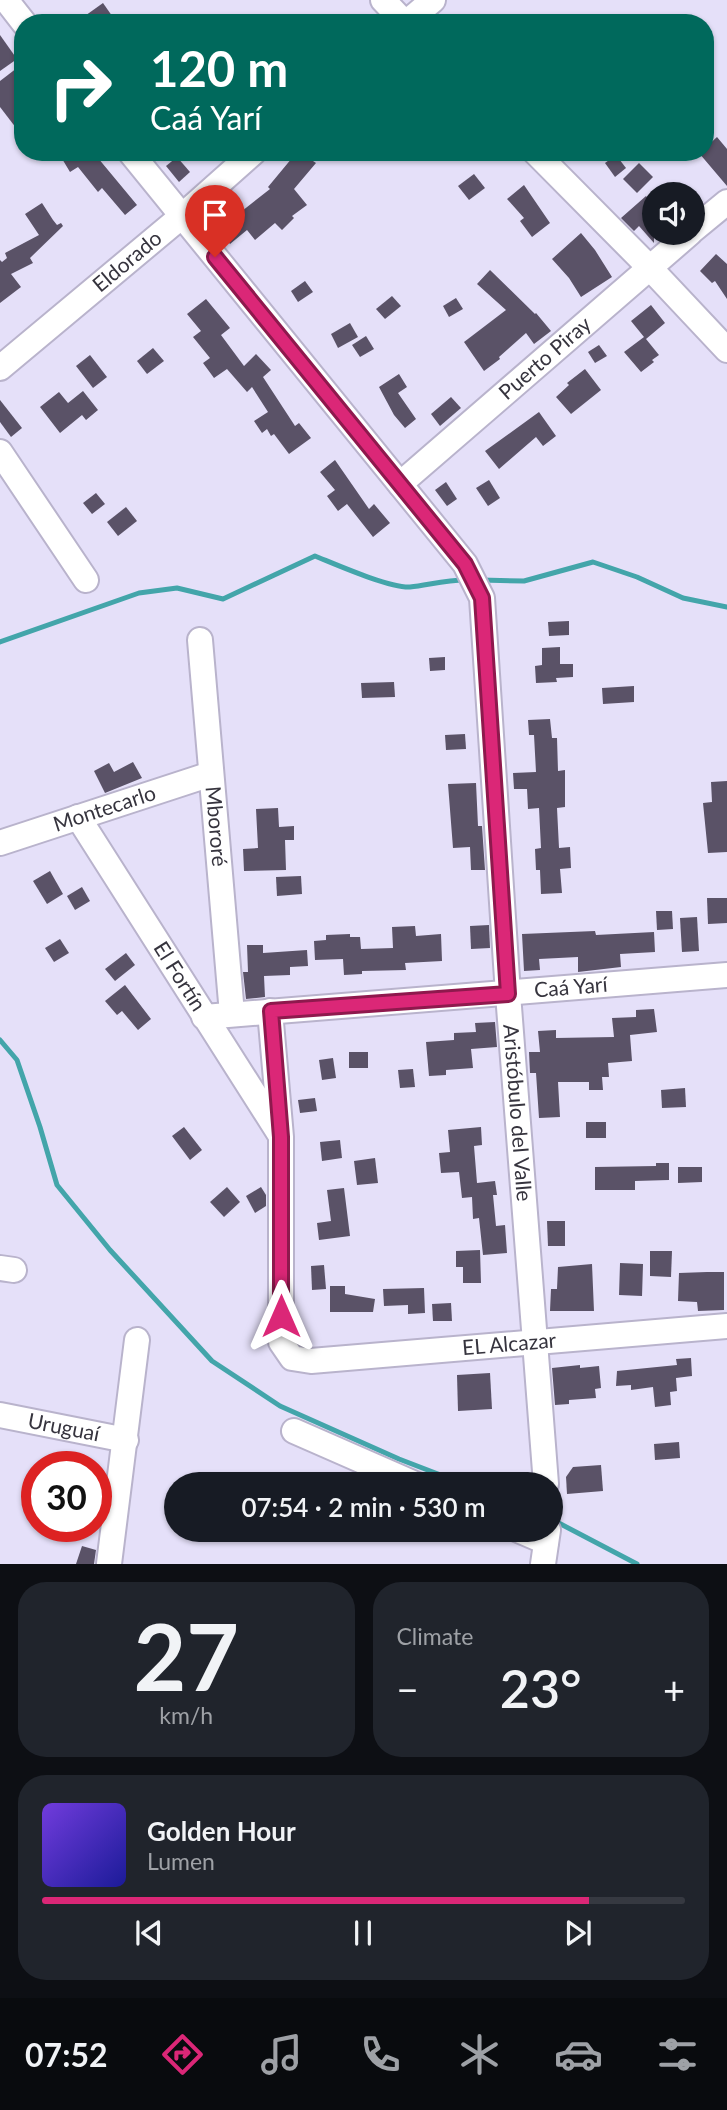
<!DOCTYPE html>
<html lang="en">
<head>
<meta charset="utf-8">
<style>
  body { margin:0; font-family:Lato,sans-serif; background:#20242c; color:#f1f3f6; height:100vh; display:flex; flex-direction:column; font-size:26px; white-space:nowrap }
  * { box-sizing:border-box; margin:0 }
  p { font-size:23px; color:#9ea1a6 }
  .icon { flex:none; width:38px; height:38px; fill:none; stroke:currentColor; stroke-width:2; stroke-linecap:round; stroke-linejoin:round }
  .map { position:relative; height:1564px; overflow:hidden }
  .drawer { display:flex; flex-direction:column; gap:18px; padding:18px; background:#0d0f14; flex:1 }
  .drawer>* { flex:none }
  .top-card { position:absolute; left:14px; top:14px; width:700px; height:147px; border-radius:28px; box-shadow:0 2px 5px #0004; background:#00695c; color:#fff; overflow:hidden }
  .tools { position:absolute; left:642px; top:182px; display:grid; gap:14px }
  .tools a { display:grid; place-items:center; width:63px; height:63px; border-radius:50%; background:#171b24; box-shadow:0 2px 5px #0004; font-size:35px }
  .speed { position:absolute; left:21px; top:1451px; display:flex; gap:14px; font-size:35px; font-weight:700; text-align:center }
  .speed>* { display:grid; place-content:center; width:91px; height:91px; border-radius:50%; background:#171b24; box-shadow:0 2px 5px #0004; line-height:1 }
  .speed .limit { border:10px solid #d22; background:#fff; color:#111 }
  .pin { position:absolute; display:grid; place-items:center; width:60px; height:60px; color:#fff; margin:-72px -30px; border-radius:50% 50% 50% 0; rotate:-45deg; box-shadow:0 0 7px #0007 }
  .pin .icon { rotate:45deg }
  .me { position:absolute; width:77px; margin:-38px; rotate:0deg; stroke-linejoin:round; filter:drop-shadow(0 0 5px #0008) }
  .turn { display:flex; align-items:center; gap:24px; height:147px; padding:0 21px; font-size:32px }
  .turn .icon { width:91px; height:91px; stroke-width:2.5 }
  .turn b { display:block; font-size:49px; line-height:60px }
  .big { font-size:52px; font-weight:600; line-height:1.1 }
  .drawer .widget { flex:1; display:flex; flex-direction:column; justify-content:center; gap:10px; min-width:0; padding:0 24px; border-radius:28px; background:#20242c }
  .drawer .dial { align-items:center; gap:0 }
  .dial b { font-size:91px; line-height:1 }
  .song { display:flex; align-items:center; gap:21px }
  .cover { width:84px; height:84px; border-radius:10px; background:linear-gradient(135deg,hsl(260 70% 55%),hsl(240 70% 35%)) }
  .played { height:7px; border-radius:4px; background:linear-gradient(90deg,#db2777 85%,#363941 85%) }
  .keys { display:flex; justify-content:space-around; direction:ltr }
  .heat { display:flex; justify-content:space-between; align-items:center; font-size:38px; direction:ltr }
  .drawer .tiles { flex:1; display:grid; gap:18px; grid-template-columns:1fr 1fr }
  .widget:last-child { grid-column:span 2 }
  .trip { position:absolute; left:164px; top:1472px; width:399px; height:70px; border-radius:35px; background:#171b24; box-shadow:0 2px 5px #0004; font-weight:600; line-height:70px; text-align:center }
  .tab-bar { display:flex; height:112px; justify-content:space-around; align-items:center; background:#090b0e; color:#9ea1a6 }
  .tab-bar .icon { width:49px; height:49px }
  .tab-bar .selected { color:#db2777 }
  .tab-bar b { font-size:32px; color:#f1f3f6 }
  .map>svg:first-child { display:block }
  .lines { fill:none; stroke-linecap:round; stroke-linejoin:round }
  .stream { stroke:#43a5aa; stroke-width:5 }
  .building { fill:#5a5267 }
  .minor-casing { stroke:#b9b3cc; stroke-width:28 }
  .minor { stroke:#fff; stroke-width:24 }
  .route-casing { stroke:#8e194d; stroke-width:18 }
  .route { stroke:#db2777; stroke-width:12 }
  .labels { text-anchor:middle; stroke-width:7; stroke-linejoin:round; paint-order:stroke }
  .street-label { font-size:21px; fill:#36343e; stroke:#e5e0f9 }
</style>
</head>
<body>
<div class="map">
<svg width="727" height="1564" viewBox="0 0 727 1564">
  <rect width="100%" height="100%" fill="#e5e0f9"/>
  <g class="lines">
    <g class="stream">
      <polyline points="481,580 524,581 593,562 637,577 683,598 727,607"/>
      <path d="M 0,642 L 139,593 L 177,588 L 223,599 L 315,556 C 335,564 389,588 410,587 C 428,585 446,580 465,580"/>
      <polyline points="0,1040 17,1060 40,1127 57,1185 110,1250 212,1361 280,1406 399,1459 464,1484"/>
      <polyline points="553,1520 637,1564"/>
    </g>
  </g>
  <g class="building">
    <polygon points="103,3 117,23 75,23"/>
    <polygon points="0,35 17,59 0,71"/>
    <polygon points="17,68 23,76 23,137 0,107 0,81"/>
    <polygon points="717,137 727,149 727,186 699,153 705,152 705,148"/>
    <polygon points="58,152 93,152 137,205 125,215 102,188 98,192 78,167 70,172"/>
    <polygon points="297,152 324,152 313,161 316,163 294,189 307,205 292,216 294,218 282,230 275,223 255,240 247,230 230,244 214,224 237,205 242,211 270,189 268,187"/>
    <polygon points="616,155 626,168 615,177 605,163"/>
    <polygon points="177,157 190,172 179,182 166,166"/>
    <polygon points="639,163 653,177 637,193 623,179"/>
    <polygon points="474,174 485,188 469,200 458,186"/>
    <polygon points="524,185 550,223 532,237 520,221 524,218 507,199"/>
    <polygon points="646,196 654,205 654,243 639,226 634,231 621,218"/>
    <polygon points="42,203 53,220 57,225 61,223 63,226 30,258 33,263 11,274 21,287 0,303 0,260 2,262 7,258 5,253 39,235 25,214"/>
    <polygon points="581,233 595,250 612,277 581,297 569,278 552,259"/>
    <polygon points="716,254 727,264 727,299 715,281 712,283 700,271"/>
    <polygon points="490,270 535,314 536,313 551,331 534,344 526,333 499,357 500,359 484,371 464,342 506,310 477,284"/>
    <polygon points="305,281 313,292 298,302 291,291"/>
    <polygon points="392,296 401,306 385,319 376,309"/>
    <polygon points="456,298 463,309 449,317 443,306"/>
    <polygon points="206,299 230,328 221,335 244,366 256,354 271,370 263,377 295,426 299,423 311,438 289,454 274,434 271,436 267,429 262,433 254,421 268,412 252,387 247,392 227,369 214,378 203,363 210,358 193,337 201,331 187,314"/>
    <polygon points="651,305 665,323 646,339 659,355 652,360 654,362 641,372 624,352 644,337 631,321"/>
    <polygon points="350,323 358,337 338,348 331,334"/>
    <polygon points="366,336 374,349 360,357 352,345"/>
    <polygon points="599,345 607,356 595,363 588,352"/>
    <polygon points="153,348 164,361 147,374 137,361"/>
    <polygon points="90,355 107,377 93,388 76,366"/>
    <polygon points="585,369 601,390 571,414 556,397 569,385 567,383"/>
    <polygon points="399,374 407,387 398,393 416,419 405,428 394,415 379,387"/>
    <polygon points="83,391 98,410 86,420 82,415 60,433 40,407 59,392 68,403"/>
    <polygon points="451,397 461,408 440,426 431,414"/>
    <polygon points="0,400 22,428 11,437 0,422"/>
    <polygon points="539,412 556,436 543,446 536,437 499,469 485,451"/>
    <polygon points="335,460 369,509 374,504 390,523 373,537 347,504 338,511 327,496 335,490 320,472"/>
    <polygon points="489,480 500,498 488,506 476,488"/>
    <polygon points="446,482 457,499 447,506 435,490"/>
    <polygon points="96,493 105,504 92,514 83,503"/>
    <polygon points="126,507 137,521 118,536 107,522"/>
    <polygon points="569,621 569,635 549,636 548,622"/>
    <polygon points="560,647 560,664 573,664 573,677 556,678 557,682 536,683 535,666 542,665 542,648"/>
    <polygon points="445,657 445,670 430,671 429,658"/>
    <polygon points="394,682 395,697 362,698 361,683"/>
    <polygon points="634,686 634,702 603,704 602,688"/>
    <polygon points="550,719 552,738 557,738 558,771 565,770 565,807 557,808 559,848 570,847 571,868 560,869 562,893 541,894 540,870 536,870 535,849 541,848 539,808 528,809 527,789 514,789 513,773 536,772 534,735 529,735 528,720"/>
    <polygon points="465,734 466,749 446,750 445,735"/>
    <polygon points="133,762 142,778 105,793 94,771 109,763 114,772"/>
    <polygon points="727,781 727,852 708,853 703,803 712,802 711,782"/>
    <polygon points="476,783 478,826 482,826 485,870 471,870 470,847 453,848 448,784"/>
    <polygon points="278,808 279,827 294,826 294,840 285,840 286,870 244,871 243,849 258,848 256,809"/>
    <polygon points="50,871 63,894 47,904 33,881"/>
    <polygon points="301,876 302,894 277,896 276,877"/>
    <polygon points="82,887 90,901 75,910 67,896"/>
    <polygon points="707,898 727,898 727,923 708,924"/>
    <polygon points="656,911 672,911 673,929 657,930"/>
    <polygon points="697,917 699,951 682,952 680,918"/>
    <polygon points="489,925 490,948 471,949 470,926"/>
    <polygon points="415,926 416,936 441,934 442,961 405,963 406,970 362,971 362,974 344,975 343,959 315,960 314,941 326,940 326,935 350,934 350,937 360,937 361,949 393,948 392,927"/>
    <polygon points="595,931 596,935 654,932 655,952 620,954 621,967 578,972 578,957 539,959 540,970 524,971 522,934"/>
    <polygon points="60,939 69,953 54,962 45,948"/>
    <polygon points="247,945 263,945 263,953 307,950 308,966 290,967 290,975 264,976 265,997 246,999 243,972 248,972"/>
    <polygon points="126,953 135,965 115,981 105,969"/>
    <polygon points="125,985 151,1019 138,1030 122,1011 117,1015 105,1001"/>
    <polygon points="654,1009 657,1032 630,1035 632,1061 608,1063 609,1077 602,1077 603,1090 589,1090 589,1082 558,1082 560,1117 539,1118 536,1073 530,1073 529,1052 540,1052 538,1031 556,1030 556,1038 614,1037 612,1018 636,1017 636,1010"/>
    <polygon points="495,1022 497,1047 471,1049 473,1068 446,1070 446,1075 429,1076 426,1042 454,1040 454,1033 476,1032 475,1023"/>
    <rect x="349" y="1052" width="19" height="16"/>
    <polygon points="333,1058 336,1078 322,1080 319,1060"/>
    <polygon points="413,1069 415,1087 400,1088 398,1070"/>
    <polygon points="685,1088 686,1107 662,1108 661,1090"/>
    <polygon points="315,1098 317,1111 300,1113 298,1100"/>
    <rect x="586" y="1122" width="20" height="16"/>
    <polygon points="184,1127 202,1150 190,1160 172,1136"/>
    <polygon points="481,1127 482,1145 474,1146 477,1183 495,1181 497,1195 493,1195 496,1226 505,1225 507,1253 483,1255 479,1218 473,1219 472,1197 462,1198 459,1172 441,1173 439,1153 450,1152 448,1130"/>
    <polygon points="340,1140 342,1158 322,1161 320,1142"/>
    <polygon points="375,1158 378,1183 357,1185 354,1161"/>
    <polygon points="656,1163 669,1163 669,1180 635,1181 635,1190 595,1190 595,1167 656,1166"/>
    <polygon points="678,1167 702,1167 702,1182 678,1183"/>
    <polygon points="227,1187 240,1202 224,1217 210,1202"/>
    <polygon points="261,1187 266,1195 266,1206 255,1213 246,1196"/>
    <polygon points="344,1188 350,1236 319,1240 317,1223 331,1221 327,1190"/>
    <polygon points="547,1221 565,1221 565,1246 548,1246"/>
    <polygon points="480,1250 481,1283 463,1283 463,1267 456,1267 456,1251"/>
    <polygon points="650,1251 672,1251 671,1277 650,1276"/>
    <polygon points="620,1263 643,1264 642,1296 619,1295"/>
    <polygon points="592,1264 594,1311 550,1311 551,1289 557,1289 558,1267"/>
    <polygon points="324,1265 326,1289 312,1290 311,1266"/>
    <polygon points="707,1272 724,1272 724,1310 698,1311 697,1302 678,1301 679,1273"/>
    <polygon points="330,1286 345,1286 345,1294 375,1299 373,1312 330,1312"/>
    <polygon points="424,1288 425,1313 408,1314 408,1305 384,1306 383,1289"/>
    <polygon points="451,1303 452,1321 433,1321 432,1304"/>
    <polygon points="691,1358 692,1376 676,1378 677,1391 670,1392 671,1405 655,1407 653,1387 631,1390 631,1385 616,1386 617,1371 677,1365 676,1359"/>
    <polygon points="580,1365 580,1368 599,1366 601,1388 595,1389 596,1398 569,1400 569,1404 555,1405 552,1368"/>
    <polygon points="490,1373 492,1409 458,1411 457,1375"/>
    <polygon points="679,1442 680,1458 655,1460 654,1444"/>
    <polygon points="601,1465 603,1491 567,1494 566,1477 573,1467"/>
    <polygon points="82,1546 96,1550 94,1564 76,1564"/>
  </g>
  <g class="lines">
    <g class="minor-casing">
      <g id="minor">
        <polyline points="6,0 24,23"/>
        <polyline points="383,0 405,23"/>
        <polyline points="406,23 433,0"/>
        <path id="s1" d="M 130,152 L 465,564 L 482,598 L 508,994 L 546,1484"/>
        <polyline points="535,152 649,267 727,350"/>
        <polyline points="693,230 727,202"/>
        <path id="s2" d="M 0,368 L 182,216 L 254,152"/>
        <polyline points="0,452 86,580"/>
        <path id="s3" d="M 400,484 L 690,233"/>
        <path id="s4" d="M 200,640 L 232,1014"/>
        <path id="s5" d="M 78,817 L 279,1133"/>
        <path id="s6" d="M 0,843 L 211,774"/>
        <path id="s7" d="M 270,1011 L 281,1137 L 281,1342 L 292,1358 L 311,1361 L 727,1326"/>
        <path id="s8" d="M 204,1017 L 727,975"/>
        <polyline points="0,1268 14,1270"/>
        <path id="s9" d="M 0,1415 L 126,1440"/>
        <polyline points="294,1431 415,1484"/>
        <polyline points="518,1530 546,1542"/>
        <polyline points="109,1564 137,1340"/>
        <polyline points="543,1564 548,1530"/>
      </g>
    </g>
    <use href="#minor" class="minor"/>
  </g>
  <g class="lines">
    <g class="route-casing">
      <polyline id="route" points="215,257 465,564 482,598 508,994 271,1011 281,1137 281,1316"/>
    </g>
    <use href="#route" class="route"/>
  </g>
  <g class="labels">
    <g class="street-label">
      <text dy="7" stroke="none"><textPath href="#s2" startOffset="166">Eldorado</textPath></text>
      <text dy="7" stroke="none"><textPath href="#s3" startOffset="192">Puerto Piray</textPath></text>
      <text dy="7" stroke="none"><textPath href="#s6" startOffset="110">Montecarlo</textPath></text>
      <text dy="7" stroke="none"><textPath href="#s4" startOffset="187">Mbororé</textPath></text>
      <text dy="7" stroke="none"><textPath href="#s5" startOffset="189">El Fortín</textPath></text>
      <text dy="7" stroke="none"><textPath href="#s8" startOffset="368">Caá Yarí</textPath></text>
      <text dy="7" stroke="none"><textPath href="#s1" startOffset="1085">Aristóbulo del Valle</textPath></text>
      <text dy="7" stroke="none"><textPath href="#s7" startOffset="569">EL Alcazar</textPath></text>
      <text dy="7" stroke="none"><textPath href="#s9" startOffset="65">Uruguaí</textPath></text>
    </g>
  </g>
</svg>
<div class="tools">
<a><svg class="icon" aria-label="sound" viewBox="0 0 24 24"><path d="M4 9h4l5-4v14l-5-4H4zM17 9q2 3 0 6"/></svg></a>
</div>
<div class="speed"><div class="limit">30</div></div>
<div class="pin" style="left:215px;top:257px;background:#d93025"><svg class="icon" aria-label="arrive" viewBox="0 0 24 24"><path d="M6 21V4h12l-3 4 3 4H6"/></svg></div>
<svg class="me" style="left:281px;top:1316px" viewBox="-20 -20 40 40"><path d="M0-17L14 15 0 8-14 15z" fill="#db2777" stroke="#fff" stroke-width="4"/></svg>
<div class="trip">07:54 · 2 min · 530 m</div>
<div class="top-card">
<div class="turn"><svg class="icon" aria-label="right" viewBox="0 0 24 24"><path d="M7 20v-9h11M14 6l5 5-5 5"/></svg><div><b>120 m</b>Caá Yarí</div></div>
</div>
</div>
<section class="drawer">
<div class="tiles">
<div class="widget dial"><b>27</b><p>km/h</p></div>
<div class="widget"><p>Climate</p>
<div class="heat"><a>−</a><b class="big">23°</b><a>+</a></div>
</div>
<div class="widget">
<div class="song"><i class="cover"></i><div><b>Golden Hour</b><p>Lumen</p></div></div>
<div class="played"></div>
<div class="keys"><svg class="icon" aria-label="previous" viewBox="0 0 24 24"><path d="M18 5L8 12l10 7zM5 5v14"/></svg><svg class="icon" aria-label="pause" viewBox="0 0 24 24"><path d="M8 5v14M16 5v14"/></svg><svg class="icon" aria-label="next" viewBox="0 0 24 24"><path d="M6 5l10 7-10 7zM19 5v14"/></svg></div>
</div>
</div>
</section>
<nav class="tab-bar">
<b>07:52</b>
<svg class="icon selected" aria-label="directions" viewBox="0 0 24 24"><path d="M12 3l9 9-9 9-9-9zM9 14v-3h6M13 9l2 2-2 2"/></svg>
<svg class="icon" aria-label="music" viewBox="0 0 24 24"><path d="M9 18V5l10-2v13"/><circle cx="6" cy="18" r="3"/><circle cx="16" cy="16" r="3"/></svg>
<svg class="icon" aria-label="phone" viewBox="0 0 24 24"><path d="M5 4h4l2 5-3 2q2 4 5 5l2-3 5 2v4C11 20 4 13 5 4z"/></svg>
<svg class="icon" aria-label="climate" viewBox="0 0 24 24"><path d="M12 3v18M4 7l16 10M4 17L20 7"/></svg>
<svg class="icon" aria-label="car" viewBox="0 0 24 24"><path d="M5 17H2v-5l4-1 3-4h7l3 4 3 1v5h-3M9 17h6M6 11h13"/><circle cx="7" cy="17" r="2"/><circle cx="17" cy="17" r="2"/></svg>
<svg class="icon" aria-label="filters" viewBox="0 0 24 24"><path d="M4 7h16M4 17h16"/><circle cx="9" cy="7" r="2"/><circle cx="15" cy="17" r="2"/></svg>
</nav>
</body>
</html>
